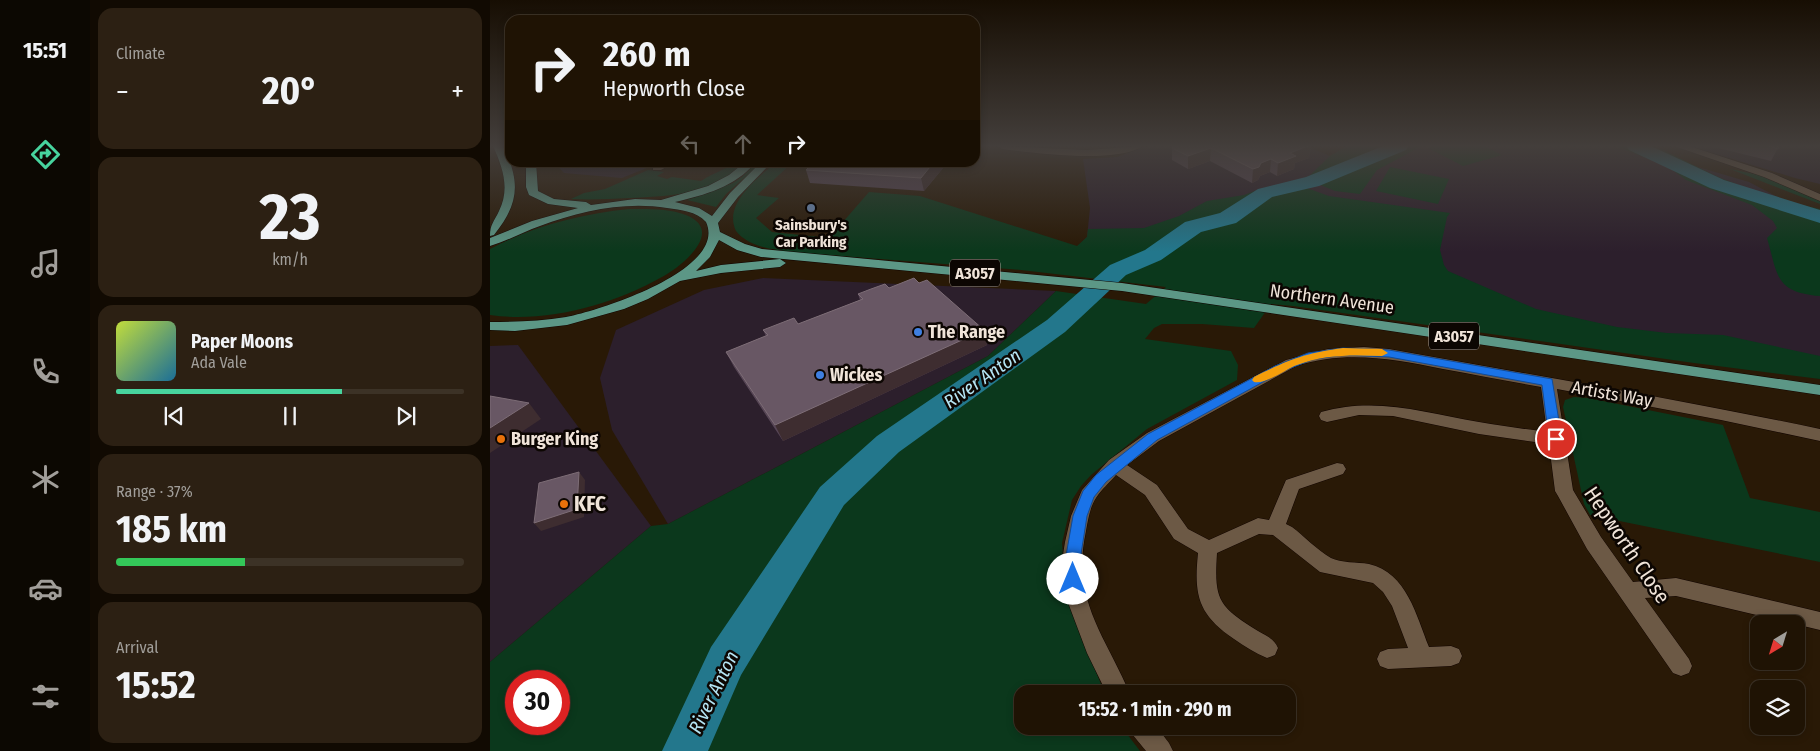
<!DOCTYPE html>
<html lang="en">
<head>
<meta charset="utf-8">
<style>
  body { margin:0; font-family:"Fira Sans Condensed",sans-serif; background:#2c2013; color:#f1f3f6; height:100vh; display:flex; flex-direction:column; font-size:19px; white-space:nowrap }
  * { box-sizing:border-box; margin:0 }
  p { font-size:16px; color:#a19e9a }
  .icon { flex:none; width:28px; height:28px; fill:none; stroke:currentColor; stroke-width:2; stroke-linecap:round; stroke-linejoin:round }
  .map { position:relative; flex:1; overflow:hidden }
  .drawer { display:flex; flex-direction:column; gap:8px; padding:8px; background:#110a02; width:400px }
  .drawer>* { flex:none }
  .hud { position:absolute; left:15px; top:15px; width:475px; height:152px; border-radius:15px; box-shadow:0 2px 8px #0003,0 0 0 1px #3c3226; background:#1f1304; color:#f1f3f6; overflow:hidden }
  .needle { width:32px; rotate:218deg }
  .buttons { position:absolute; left:1260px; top:615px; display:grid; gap:10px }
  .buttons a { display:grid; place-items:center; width:55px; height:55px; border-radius:10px; background:#1f1304; box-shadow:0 2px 8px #0003,0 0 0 1px #3c3226; font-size:25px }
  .speed { position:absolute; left:15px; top:670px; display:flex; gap:10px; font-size:25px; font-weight:700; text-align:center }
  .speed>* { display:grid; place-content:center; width:65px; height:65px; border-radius:50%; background:#1f1304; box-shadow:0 2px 8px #0003,0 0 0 1px #3c3226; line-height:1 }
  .speed .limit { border:8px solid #d22; background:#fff; color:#111 }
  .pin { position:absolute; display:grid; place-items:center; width:42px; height:42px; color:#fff; margin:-21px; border:2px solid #fff; border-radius:50%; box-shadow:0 1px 5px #0007 }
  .me { position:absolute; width:55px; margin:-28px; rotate:0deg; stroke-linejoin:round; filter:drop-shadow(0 0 4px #0008) }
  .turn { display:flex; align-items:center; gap:18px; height:105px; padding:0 15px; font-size:22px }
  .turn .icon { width:65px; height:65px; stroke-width:2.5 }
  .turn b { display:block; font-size:35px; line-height:42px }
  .lanes { display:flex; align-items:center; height:48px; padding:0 15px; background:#0003; justify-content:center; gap:25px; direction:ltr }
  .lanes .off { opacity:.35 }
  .big { font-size:38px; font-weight:700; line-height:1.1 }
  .drawer .widget { flex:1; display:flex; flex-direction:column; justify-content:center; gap:8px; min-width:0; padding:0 18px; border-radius:15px; background:#2c2013 }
  .drawer .dial { align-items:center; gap:0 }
  .dial b { font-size:65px; line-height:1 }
  .song { display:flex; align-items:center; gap:15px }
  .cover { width:60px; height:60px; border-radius:8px; background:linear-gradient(135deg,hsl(70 70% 55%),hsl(200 70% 35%)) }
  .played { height:5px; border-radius:2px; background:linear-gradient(90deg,#47d49e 65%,#3c3226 65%) }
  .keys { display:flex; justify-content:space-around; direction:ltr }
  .heat { display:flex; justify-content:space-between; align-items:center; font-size:28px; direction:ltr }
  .charge { height:8px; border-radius:4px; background:linear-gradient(90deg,#34c759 37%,#3c3226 0) }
  .trip { position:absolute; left:524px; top:685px; width:282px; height:50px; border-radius:15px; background:#1f1304; box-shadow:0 2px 8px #0003,0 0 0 1px #3c3226; font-weight:700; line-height:50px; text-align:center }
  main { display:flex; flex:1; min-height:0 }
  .dock { display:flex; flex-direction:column; width:90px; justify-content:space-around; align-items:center; background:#0c0802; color:#a19e9a }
  .dock .icon { width:35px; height:35px }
  .dock .active { color:#47d49e }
  .dock b { font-size:22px; color:#f1f3f6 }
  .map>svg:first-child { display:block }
  .commercial { fill:#2c1f2c }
  .education { fill:#2c1f2b }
  .green { fill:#0b381c; fill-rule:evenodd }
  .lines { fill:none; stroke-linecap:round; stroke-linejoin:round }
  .river { fill:#23778c; fill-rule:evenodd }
  .minor-casing { stroke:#110400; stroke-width:1 }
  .major-casing { stroke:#110400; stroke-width:1 }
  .minor { fill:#6c5945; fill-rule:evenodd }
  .major { fill:#5c9786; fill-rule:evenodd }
  .wall { fill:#574656 }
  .shaded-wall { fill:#3e2d30 }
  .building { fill:#685764; stroke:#7d6d76 }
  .route { fill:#1a73e8; stroke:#114b97 }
  .slow { fill:#f59e0b }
  .service-dot { fill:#5c6f8a; stroke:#0c0602; stroke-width:2 }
  .shop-dot { fill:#3f7fe0; stroke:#0c0602; stroke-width:2 }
  .food-dot { fill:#e8710a; stroke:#0c0602; stroke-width:2 }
  .labels { text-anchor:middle; stroke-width:5; stroke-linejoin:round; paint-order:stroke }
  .far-poi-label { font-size:15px; font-weight:bold; fill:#f0e4d9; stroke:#0c0602 }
  .shield { fill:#0c0602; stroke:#aca198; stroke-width:1 }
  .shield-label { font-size:16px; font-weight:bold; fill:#f0e4d9 }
  .street-label { font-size:18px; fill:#f0e4d9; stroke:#0c0602 }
  .poi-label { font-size:18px; font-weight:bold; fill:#f0e4d9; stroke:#0c0602; text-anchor:start }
  .water-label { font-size:19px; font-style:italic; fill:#b5e5f4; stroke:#0c0602 }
  .near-poi-label { font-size:21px; font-weight:bold; fill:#f0e4d9; stroke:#0c0602; text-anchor:start }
  .near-street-label { font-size:21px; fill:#f0e4d9; stroke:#0c0602 }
</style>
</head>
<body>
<main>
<nav class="dock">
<b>15:51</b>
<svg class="icon active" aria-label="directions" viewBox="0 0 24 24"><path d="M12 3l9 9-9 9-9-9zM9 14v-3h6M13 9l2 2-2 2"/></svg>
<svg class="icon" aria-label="music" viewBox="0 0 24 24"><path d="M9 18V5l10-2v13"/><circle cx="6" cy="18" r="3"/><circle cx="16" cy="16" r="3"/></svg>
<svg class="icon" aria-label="phone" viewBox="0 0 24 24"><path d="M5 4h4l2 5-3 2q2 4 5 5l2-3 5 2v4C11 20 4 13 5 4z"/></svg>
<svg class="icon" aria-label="climate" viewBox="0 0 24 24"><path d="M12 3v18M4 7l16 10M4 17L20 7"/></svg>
<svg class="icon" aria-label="car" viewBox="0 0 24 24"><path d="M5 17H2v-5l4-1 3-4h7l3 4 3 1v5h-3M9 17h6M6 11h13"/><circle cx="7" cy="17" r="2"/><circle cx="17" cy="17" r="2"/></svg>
<svg class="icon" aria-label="filters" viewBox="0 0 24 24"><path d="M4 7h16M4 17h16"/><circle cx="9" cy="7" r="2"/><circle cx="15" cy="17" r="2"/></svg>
</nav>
<section class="drawer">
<div class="widget"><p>Climate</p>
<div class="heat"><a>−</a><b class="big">20°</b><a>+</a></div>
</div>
<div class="widget dial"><b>23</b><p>km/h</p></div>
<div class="widget">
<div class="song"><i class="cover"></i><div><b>Paper Moons</b><p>Ada Vale</p></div></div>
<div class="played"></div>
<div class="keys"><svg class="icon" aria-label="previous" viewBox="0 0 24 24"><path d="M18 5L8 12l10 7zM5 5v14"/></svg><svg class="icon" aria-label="pause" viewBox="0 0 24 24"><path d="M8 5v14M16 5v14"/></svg><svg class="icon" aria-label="next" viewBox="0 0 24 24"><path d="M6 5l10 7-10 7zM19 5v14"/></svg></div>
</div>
<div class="widget"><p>Range · 37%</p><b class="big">185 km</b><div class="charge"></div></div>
<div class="widget"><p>Arrival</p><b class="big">15:52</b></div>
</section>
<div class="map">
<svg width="1330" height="751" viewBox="0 0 1330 751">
  <rect width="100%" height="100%" fill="#291906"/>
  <g class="commercial">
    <polygon points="657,146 816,146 840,156 924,146 1137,146 1259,182 1330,219 1330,367 587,247 597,237 600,208 593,159 627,157"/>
    <polygon points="65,163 169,163 132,178 74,173"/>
    <polygon points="273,278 566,291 498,356 178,524 122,430 110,378 126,330 214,290"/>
    <polygon points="28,345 161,526 0,662 0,346"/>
  </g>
  <polygon class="education" points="1200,146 1330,146 1330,184 1305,178"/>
  <g class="green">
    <polygon points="857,146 932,146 887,170 870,194 845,191 816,179 840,156"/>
    <polygon points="943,146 995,146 1012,155 973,166 938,148"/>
    <path d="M 1125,146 L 1165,146 L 1228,177 L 1285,199 L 1330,209 L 1330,296 C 1285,292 1288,276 1277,238 L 1287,228 L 1283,221 L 1262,205 L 1196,180 L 1177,166 Z"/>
    <path d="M 245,163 L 255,163 C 227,195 179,196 139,198 C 120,199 100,200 81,199 L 94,193 L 115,189 L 158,170 L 174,172 L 167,176 L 177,179 L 182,177 L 211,181 C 223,173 234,170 245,163 Z"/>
    <polygon points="266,163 271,163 236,194 226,207 197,200 243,183 252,177"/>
    <path d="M 285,163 L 302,163 L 267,195 L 289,198 L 266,218 L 282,232 L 339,238 L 379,192 L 430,196 L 587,246 L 597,237 L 598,229 L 654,228 L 689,216 L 717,201 L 754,195 L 770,189 L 809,182 L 817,188 L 839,196 L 960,213 L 957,217 L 950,250 L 954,265 L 958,271 L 1046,309 L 1127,327 L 1177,333 L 1233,335 L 1330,356 L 1330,379 L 1204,363 L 803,306 L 781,304 L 764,328 L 712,324 L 672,324 L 664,328 L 655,339 L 741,351 L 748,365 L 747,380 L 657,429 L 601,475 L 591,486 L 582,500 L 572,543 L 575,585 L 582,613 L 615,694 L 532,694 L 532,726 L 631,726 L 650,751 L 0,751 L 0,662 L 161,526 L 178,524 L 498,356 L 566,291 L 656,304 L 676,287 L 531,270 L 300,252 C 281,249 259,247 246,231 C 233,204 267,179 285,163 ZM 26,681 L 69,681 L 69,724 L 26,724 Z"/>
    <polygon points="900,167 959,179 948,204 886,191"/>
    <polygon points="1240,169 1269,175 1325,199 1330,201 1330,204"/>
    <path d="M 139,209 C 157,209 178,208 196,215 C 236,231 191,267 172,277 C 122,305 57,323 0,315 L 0,249 C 43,226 91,214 139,209 Z"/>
    <polygon points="1084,397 1098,398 1233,425 1260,498 1330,512 1330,562 1100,515 1094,504 1073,407 1075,400"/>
  </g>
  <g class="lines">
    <g class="river">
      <polygon points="893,146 919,146 916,150 829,186 782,197 746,223 711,232 671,260 636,275 575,332 409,452 354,505 251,675 218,751 172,751 221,647 330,487 387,436 557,320 620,265 655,250 695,222 730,213 768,189 816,177"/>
      <polygon points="1136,146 1161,146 1234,180 1330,210 1330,223 1220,188 1139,150"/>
    </g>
    <g class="minor-casing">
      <g id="minor">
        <path d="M 508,146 L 597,150 L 653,146 C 627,164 544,153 512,149 Z"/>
        <polygon points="1184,146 1199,146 1282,173 1330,194 1330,201 1274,177"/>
        <polygon points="171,162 185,162 171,170 163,170 163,166"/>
        <path d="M 874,347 L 899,349 C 1043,375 1187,399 1330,429 L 1330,441 L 1231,420 L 1067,389 L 1083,490 L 1111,537 L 1143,582 L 1186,578 L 1330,612 L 1330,630 L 1186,596 L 1155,598 L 1199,659 L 1202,666 L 1199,673 L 1191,676 L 1183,673 L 1097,549 L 1068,496 L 1065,491 L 1059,444 L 989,434 L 903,416 L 869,415 L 837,422 L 831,420 L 829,416 L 831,412 C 887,396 935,413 989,422 C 1012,426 1035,429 1057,432 L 1051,387 C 1018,381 986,375 953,369 C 903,359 856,350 806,366 L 669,441 L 637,465 L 667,485 L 698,529 L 719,540 L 768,518 L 779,520 L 796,480 L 847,463 L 853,464 L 856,469 L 853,474 L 809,489 L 796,524 L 802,527 C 814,536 827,550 841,558 C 851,563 867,562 879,564 C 917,573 926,615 939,647 L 961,646 L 969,649 L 972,656 L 969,663 L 961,666 L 898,669 L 890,666 L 887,659 L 890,652 L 898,649 L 918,648 L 902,606 L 893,592 L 883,583 L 830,572 L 783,535 L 769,534 L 727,553 C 724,600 728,606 768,631 C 777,636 784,639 788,648 L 785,655 L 777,658 C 765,653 754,646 744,639 C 707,614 704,594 708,553 L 684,539 L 655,495 L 626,475 C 620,482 611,490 606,498 C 600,507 598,520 596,531 C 581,600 615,635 640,694 L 617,694 L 597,653 L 574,592 L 571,567 L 575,542 L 581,516 L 592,490 L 619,460 L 657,433 L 796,360 L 838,349 Z"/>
        <polygon points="638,726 666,726 679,743 683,751 656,751 642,734"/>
      </g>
    </g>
    <g class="major-casing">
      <g id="major">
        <path d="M 3,146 L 13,146 C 31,182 29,204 4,235 L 0,236 C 0,224 4,222 9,211 C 20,189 13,168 3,146 Z"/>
        <path d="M 36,162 L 46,162 L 48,191 L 64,199 L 96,202 L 101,205 L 145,199 L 171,200 L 218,186 L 239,175 L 255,162 L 266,162 C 245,187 215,195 185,202 L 209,208 L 222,216 L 240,193 L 271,162 L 282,162 L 248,197 L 228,223 L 230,232 L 255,244 L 272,249 L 632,283 L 1330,385 L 1330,395 L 632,291 L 271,257 L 247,250 L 229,240 L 220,257 L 206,271 L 231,265 L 290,259 L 296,263 L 290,267 L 231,273 L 190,281 L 158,299 L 134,309 L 77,325 L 25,331 L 0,330 L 0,322 C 26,322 51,321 76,317 C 108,311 238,270 216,222 C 206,211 191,210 177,208 C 135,201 90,211 50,226 C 33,232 17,241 0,246 L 0,238 L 42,221 L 88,208 L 58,204 L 39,195 L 36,187 Z"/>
      </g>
    </g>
    <use href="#minor" class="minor"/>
    <use href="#major" class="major"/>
  </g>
  <g class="wall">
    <polygon points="821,146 819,158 805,163 804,169 787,176 780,172 770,176 768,180 762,183 720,161 698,169 682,160 682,148"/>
    <polygon points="1220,146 1289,146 1281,161"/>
    <polygon points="324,162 458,162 434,191 320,183 316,170"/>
    <polygon points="429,283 494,330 497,345 293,441 244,367 236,352 276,336 273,330 308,324 370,300 368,294"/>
  </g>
  <g class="shaded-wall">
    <polygon points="818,146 821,146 819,158 805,163 804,169 787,176 788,163 800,153"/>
    <polygon points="721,148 720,161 698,169 698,156"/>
    <polygon points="781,159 780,172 770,176 768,180 762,183 763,169 771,163"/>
    <polygon points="444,162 458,162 434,191 431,178"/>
    <polygon points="494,330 497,345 293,441 285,425"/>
    <polygon points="39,403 51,419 0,453 0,428"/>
    <polygon points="89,472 95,480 94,517 51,531 44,523"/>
  </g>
  <g class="building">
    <polygon points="685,146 818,146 800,153 806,156 788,163 781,159 771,163 769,167 763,169 721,148 698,156 682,148"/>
    <polygon points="1279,146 1289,146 1288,149"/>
    <polygon points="324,162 444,162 431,178 316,170"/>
    <polygon points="424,278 429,283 437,280 494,330 285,425 236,352 278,335 273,330 304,318 308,324 373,299 368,294 381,289 395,284 399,288"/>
    <polygon points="0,396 39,403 0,428"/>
    <polygon points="89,472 87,509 44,523 49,483"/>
  </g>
  <linearGradient id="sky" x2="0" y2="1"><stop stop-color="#170e03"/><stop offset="0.58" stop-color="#433e3b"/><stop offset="1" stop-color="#433e3b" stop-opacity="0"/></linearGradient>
  <rect width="1330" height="252" fill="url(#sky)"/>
  <polygon class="route" points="853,348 899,350 1062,379 1072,439 1070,443 1061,443 1059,439 1052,385 899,357 853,355 824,359 793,371 667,440 616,482 604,497 597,516 589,567 590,579 588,584 583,586 577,584 574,567 583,516 593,491 606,475 658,434 785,366 818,353"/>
  <path class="slow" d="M 853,348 L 892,349 L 898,353 L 892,356 C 863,355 835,354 807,365 C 796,369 775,385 764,382 L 762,380 L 764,377 C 798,360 815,353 853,348 Z"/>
  <circle class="service-dot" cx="321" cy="208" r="5"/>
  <g class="shop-dot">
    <circle cx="428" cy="332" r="5"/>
    <circle cx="330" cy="375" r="5"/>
  </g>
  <g class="food-dot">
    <circle cx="11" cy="439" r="5"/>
    <circle cx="74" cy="504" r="5"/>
  </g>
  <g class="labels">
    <g class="far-poi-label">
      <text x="321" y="230">Sainsbury's<tspan x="321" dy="17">Car Parking</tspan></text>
    </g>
    <g class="shield">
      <rect x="460" y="259.5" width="50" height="27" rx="4"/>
      <rect x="939" y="322.5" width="50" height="27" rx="4"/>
    </g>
    <g class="shield-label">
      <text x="485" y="279">A3057</text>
      <text x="964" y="342">A3057</text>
    </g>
    <g class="street-label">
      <text transform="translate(842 299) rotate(8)" y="6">Northern Avenue</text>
      <text transform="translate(1122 394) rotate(10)" y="6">Artists Way</text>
    </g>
    <g class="poi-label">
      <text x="438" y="338">The Range</text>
      <text x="340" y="381">Wickes</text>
      <text x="21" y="445">Burger King</text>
    </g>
    <g class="water-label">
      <text transform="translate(492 378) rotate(-35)" y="7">River Anton</text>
      <text transform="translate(223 692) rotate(-64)" y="7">River Anton</text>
    </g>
    <g class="near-poi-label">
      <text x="84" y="511">KFC</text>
    </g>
    <g class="near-street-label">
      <text transform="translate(1137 545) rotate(56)" y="7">Hepworth Close</text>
    </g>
  </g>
</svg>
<div class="buttons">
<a><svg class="needle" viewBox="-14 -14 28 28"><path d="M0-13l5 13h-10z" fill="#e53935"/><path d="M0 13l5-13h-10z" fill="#a19e9a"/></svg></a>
<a><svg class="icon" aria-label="layers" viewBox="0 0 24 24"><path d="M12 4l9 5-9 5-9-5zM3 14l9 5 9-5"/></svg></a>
</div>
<div class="speed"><div class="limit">30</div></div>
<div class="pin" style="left:1066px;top:439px;background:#d93025"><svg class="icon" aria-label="arrive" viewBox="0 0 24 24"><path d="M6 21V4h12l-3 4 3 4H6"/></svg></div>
<svg class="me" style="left:583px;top:579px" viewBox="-20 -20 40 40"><circle r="19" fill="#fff"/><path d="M0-13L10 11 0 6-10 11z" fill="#1a73e8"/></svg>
<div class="trip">15:52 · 1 min · 290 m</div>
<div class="hud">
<div class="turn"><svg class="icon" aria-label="right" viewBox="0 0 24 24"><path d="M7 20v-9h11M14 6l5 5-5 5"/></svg><div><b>260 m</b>Hepworth Close</div></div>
<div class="lanes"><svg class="icon off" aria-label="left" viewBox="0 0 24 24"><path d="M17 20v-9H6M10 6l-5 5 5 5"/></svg><svg class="icon off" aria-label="ahead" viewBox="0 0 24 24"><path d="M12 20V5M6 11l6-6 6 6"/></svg><svg class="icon" aria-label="right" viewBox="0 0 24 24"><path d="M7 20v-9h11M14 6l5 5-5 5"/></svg></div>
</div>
</div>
</main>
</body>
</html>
